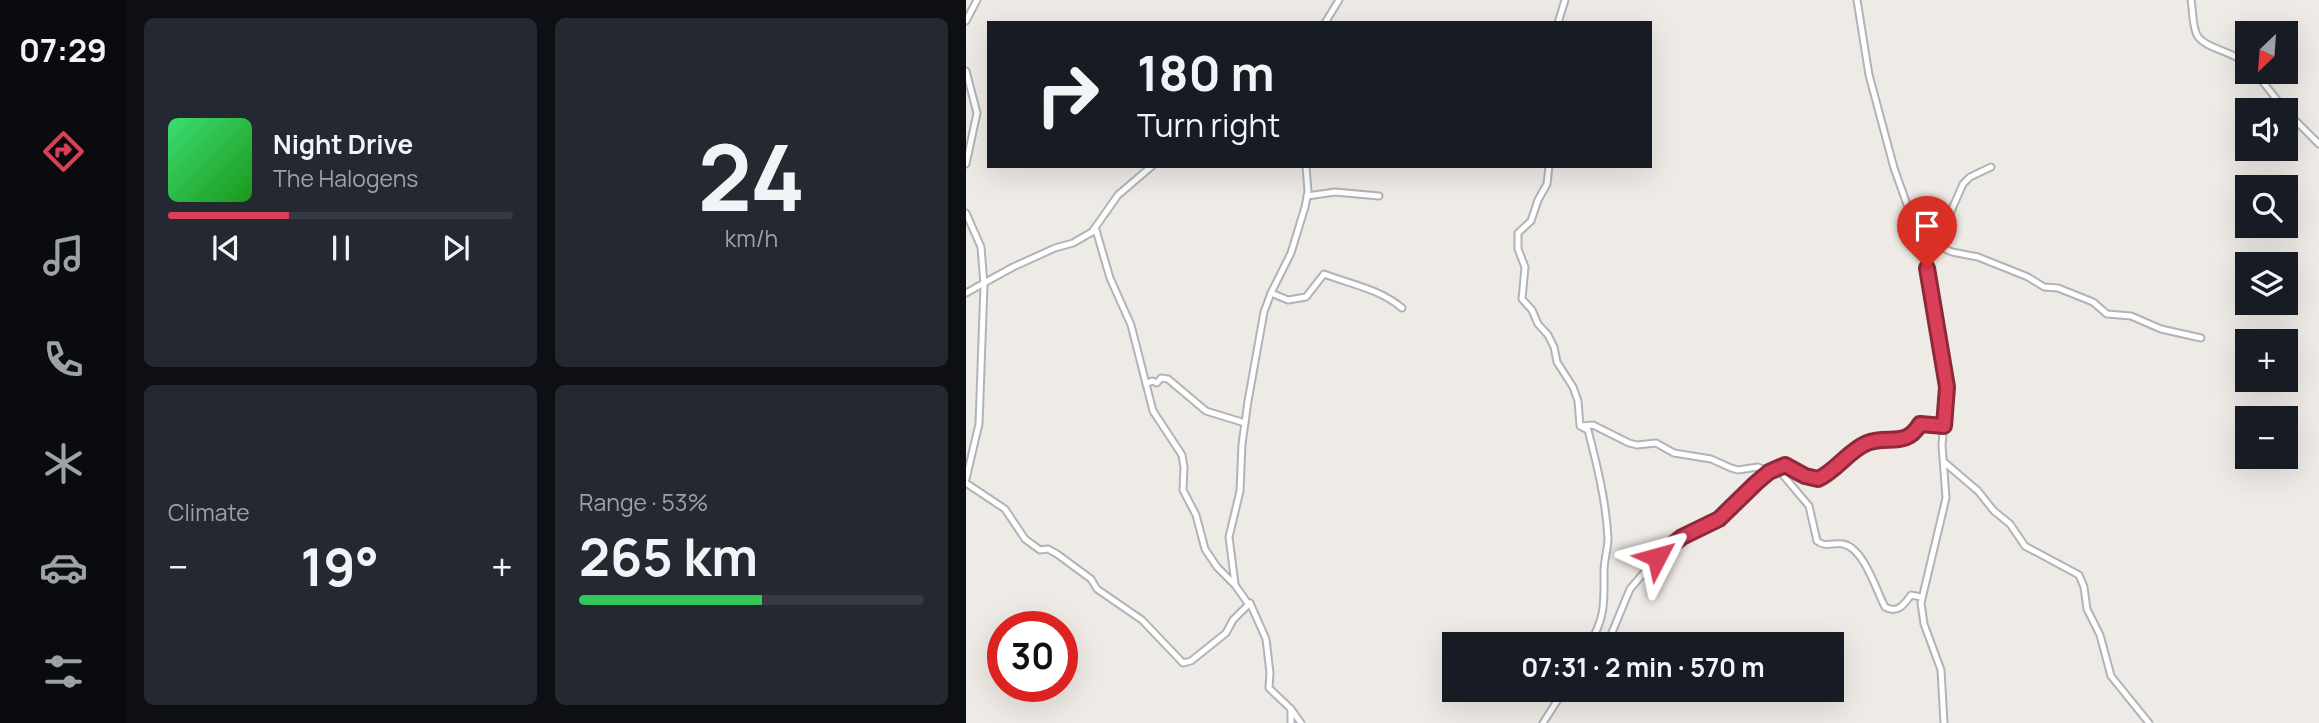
<!DOCTYPE html>
<html lang="en">
<head>
<meta charset="utf-8">
<style>
  body { margin:0; font-family:Manrope,sans-serif; background:#242831; color:#f1f3f6; height:100vh; display:flex; flex-direction:column; font-size:26px; white-space:nowrap }
  * { box-sizing:border-box; margin:0 }
  p { font-size:23px; color:#9ea1a6 }
  .icon { flex:none; width:38px; height:38px; fill:none; stroke:currentColor; stroke-width:2; stroke-linecap:round; stroke-linejoin:round }
  .map { position:relative; flex:1; overflow:hidden }
  .panel { display:flex; flex-direction:column; gap:18px; padding:18px; background:#0d0f14; width:840px }
  .panel>* { flex:none }
  .guide { position:absolute; left:21px; top:21px; width:665px; height:147px; border-radius:0px; box-shadow:0 7px 28px #0002; background:#171b24; color:#f1f3f6; overflow:hidden }
  .needle { width:46px; rotate:205deg }
  .controls { position:absolute; left:1269px; top:21px; display:grid; gap:14px }
  .controls a { display:grid; place-items:center; width:63px; height:63px; border-radius:0px; background:#171b24; box-shadow:0 7px 28px #0002; font-size:35px }
  .speed { position:absolute; left:21px; top:611px; display:flex; gap:14px; font-size:35px; font-weight:700; text-align:center }
  .speed>* { display:grid; place-content:center; width:91px; height:91px; border-radius:50%; background:#171b24; box-shadow:0 7px 28px #0002; line-height:1 }
  .speed .limit { border:10px solid #d22; background:#fff; color:#111 }
  .pin { position:absolute; display:grid; place-items:center; width:60px; height:60px; color:#fff; margin:-72px -30px; border-radius:50% 50% 50% 0; rotate:-45deg; box-shadow:0 0 7px #0007 }
  .pin .icon { rotate:45deg }
  .me { position:absolute; width:77px; margin:-38px; rotate:51deg; stroke-linejoin:round; filter:drop-shadow(0 0 5px #0008) }
  .turn { display:flex; align-items:center; gap:24px; height:147px; padding:0 35px; font-size:32px }
  .turn .icon { width:91px; height:91px; stroke-width:2.5 }
  .turn b { display:block; font-size:49px; line-height:60px }
  .big { font-size:52px; font-weight:700; line-height:1.1 }
  .panel .widget { flex:1; display:flex; flex-direction:column; justify-content:center; gap:10px; min-width:0; padding:0 24px; border-radius:10px; background:#242831 }
  .panel .dial { align-items:center; gap:0 }
  .dial b { font-size:91px; line-height:1 }
  .song { display:flex; align-items:center; gap:21px }
  .cover { width:84px; height:84px; border-radius:10px; background:linear-gradient(135deg,hsl(140 70% 55%),hsl(120 70% 35%)) }
  .played { height:7px; border-radius:4px; background:linear-gradient(90deg,#da3f5a 35%,#363941 35%) }
  .keys { display:flex; justify-content:space-around; direction:ltr }
  .heat { display:flex; justify-content:space-between; align-items:center; font-size:38px; direction:ltr }
  .charge { height:10px; border-radius:5px; background:linear-gradient(90deg,#34c759 53%,#363941 0) }
  .panel .tiles { flex:1; display:grid; gap:18px; grid-template-columns:repeat(2,1fr) }
  .trip { position:absolute; left:476px; top:632px; width:402px; height:70px; border-radius:0px; background:#171b24; box-shadow:0 7px 28px #0002; font-weight:700; line-height:70px; text-align:center }
  main { display:flex; flex:1; min-height:0 }
  .dock { display:flex; flex-direction:column; width:126px; justify-content:space-around; align-items:center; background:#090b0e; color:#9ea1a6 }
  .dock .icon { width:49px; height:49px }
  .dock .active { color:#da3f5a }
  .dock b { font-size:32px; color:#f1f3f6 }
  .map>svg:first-child { display:block }
  .lines { fill:none; stroke-linecap:round; stroke-linejoin:round }
  .minor-casing { stroke:#b0b4b6; stroke-width:9 }
  .minor { stroke:#fff; stroke-width:5 }
  .route-casing { stroke:#8e293a; stroke-width:18 }
  .route { stroke:#da3f5a; stroke-width:12 }
</style>
</head>
<body>
<main>
<nav class="dock">
<b>07:29</b>
<svg class="icon active" aria-label="directions" viewBox="0 0 24 24"><path d="M12 3l9 9-9 9-9-9zM9 14v-3h6M13 9l2 2-2 2"/></svg>
<svg class="icon" aria-label="music" viewBox="0 0 24 24"><path d="M9 18V5l10-2v13"/><circle cx="6" cy="18" r="3"/><circle cx="16" cy="16" r="3"/></svg>
<svg class="icon" aria-label="phone" viewBox="0 0 24 24"><path d="M5 4h4l2 5-3 2q2 4 5 5l2-3 5 2v4C11 20 4 13 5 4z"/></svg>
<svg class="icon" aria-label="climate" viewBox="0 0 24 24"><path d="M12 3v18M4 7l16 10M4 17L20 7"/></svg>
<svg class="icon" aria-label="car" viewBox="0 0 24 24"><path d="M5 17H2v-5l4-1 3-4h7l3 4 3 1v5h-3M9 17h6M6 11h13"/><circle cx="7" cy="17" r="2"/><circle cx="17" cy="17" r="2"/></svg>
<svg class="icon" aria-label="filters" viewBox="0 0 24 24"><path d="M4 7h16M4 17h16"/><circle cx="9" cy="7" r="2"/><circle cx="15" cy="17" r="2"/></svg>
</nav>
<section class="panel">
<div class="tiles">
<div class="widget">
<div class="song"><i class="cover"></i><div><b>Night Drive</b><p>The Halogens</p></div></div>
<div class="played"></div>
<div class="keys"><svg class="icon" aria-label="previous" viewBox="0 0 24 24"><path d="M18 5L8 12l10 7zM5 5v14"/></svg><svg class="icon" aria-label="pause" viewBox="0 0 24 24"><path d="M8 5v14M16 5v14"/></svg><svg class="icon" aria-label="next" viewBox="0 0 24 24"><path d="M6 5l10 7-10 7zM19 5v14"/></svg></div>
</div>
<div class="widget dial"><b>24</b><p>km/h</p></div>
<div class="widget"><p>Climate</p>
<div class="heat"><a>−</a><b class="big">19°</b><a>+</a></div>
</div>
<div class="widget"><p>Range · 53%</p><b class="big">265 km</b><div class="charge"></div></div>
</div>
</section>
<div class="map">
<svg width="1353" height="723" viewBox="0 0 1353 723">
  <rect width="100%" height="100%" fill="#eeeae5"/>
  <g class="lines">
    <g class="minor-casing">
      <g id="minor">
        <polyline points="891,0 903,75 928,168 954,241 964,283 981,386 976,445 980,498 955,603 958,624 975,670 978,723"/>
        <path d="M 1225,0 C 1227,10 1226,25 1231,35 C 1239,49 1267,51 1281,64"/>
        <polyline points="0,21 11,0"/>
        <polyline points="359,23 373,0"/>
        <polyline points="592,23 599,0"/>
        <polyline points="0,71 11,113 0,164"/>
        <polyline points="1289,72 1319,110"/>
        <polyline points="1320,111 1353,144"/>
        <path d="M 583,166 L 581,184 L 572,200 L 565,221 L 552,233 L 552,249 L 559,267 L 556,299 L 566,310 L 572,324 L 582,335 L 588,347 L 591,362 L 607,387 L 612,401 L 614,426 L 622,430 C 631,465 640,501 642,538 C 642,549 638,560 638,571 C 638,600 640,618 623,644"/>
        <polyline points="341,196 369,192 413,196"/>
        <polyline points="0,213 15,247 18,285 13,424 0,479"/>
        <polyline points="126,232 130,230 144,278 165,325 187,411 216,455 218,467 217,490 230,515 239,549 251,567 269,585 281,602 284,603 300,639 304,673 303,688 325,709 325,723"/>
        <polyline points="954,241 972,241 977,248 986,252 1012,257 1062,277 1078,287 1092,288 1127,302 1141,314 1165,316 1195,329 1235,338"/>
        <polyline points="972,241 997,184 1004,177 1025,167"/>
        <polyline points="0,293 47,267 89,248 107,243 126,232 152,195 186,166"/>
        <path d="M 305,293 L 322,300 L 340,297 L 358,274 C 384,284 414,289 436,308"/>
        <polyline points="180,384 186,381 191,383 195,378 202,379 240,411 279,423"/>
        <polyline points="615,426 627,425 663,443 671,445 690,443 708,453 745,459 765,468 772,470 792,467 803,472"/>
        <polyline points="978,462 1012,491 1028,511 1044,524 1059,546 1113,575 1118,587 1121,609 1134,635 1145,676 1183,723"/>
        <path d="M 812,469 L 843,506 L 851,541 C 860,548 867,542 877,544 C 898,548 910,590 919,607 C 931,614 938,605 945,595 L 955,597"/>
        <polyline points="0,483 39,509 59,539 74,550 82,549 91,554 125,579 131,589 176,620 217,663 225,661 260,633 267,620 284,603"/>
        <polyline points="269,584 263,537 274,491 276,444 282,401 298,312 305,293 325,253 339,207 342,192 340,166"/>
        <path d="M 637,644 L 645,635 L 664,589 L 688,561 L 716,537 L 753,519 L 803,472 L 822,464 L 839,476 L 852,479 C 870,470 882,452 901,443 C 922,434 939,449 955,424 L 978,426"/>
        <polyline points="325,709 335,723"/>
        <polyline points="577,723 598,690"/>
      </g>
    </g>
    <use href="#minor" class="minor"/>
  </g>
  <g class="lines">
    <g class="route-casing">
      <path id="route" d="M 691,557 L 716,537 L 753,519 L 790,483 L 803,472 L 819,465 L 839,476 L 852,479 C 870,471 882,451 901,443 C 922,434 939,449 954,424 L 978,426 L 981,387 L 961,268"/>
    </g>
    <use href="#route" class="route"/>
  </g>
</svg>
<div class="controls">
<a><svg class="needle" viewBox="-14 -14 28 28"><path d="M0-13l5 13h-10z" fill="#e53935"/><path d="M0 13l5-13h-10z" fill="#9ea1a6"/></svg></a>
<a><svg class="icon" aria-label="sound" viewBox="0 0 24 24"><path d="M4 9h4l5-4v14l-5-4H4zM17 9q2 3 0 6"/></svg></a>
<a><svg class="icon" aria-label="search" viewBox="0 0 24 24"><circle cx="10" cy="10" r="6"/><path d="M15 15l6 6"/></svg></a>
<a><svg class="icon" aria-label="layers" viewBox="0 0 24 24"><path d="M12 4l9 5-9 5-9-5zM3 14l9 5 9-5"/></svg></a>
<a>+</a>
<a>−</a>
</div>
<div class="speed"><div class="limit">30</div></div>
<div class="pin" style="left:961px;top:268px;background:#d93025"><svg class="icon" aria-label="arrive" viewBox="0 0 24 24"><path d="M6 21V4h12l-3 4 3 4H6"/></svg></div>
<svg class="me" style="left:691px;top:557px" viewBox="-20 -20 40 40"><path d="M0-17L14 15 0 8-14 15z" fill="#da3f5a" stroke="#fff" stroke-width="4"/></svg>
<div class="trip">07:31 · 2 min · 570 m</div>
<div class="guide">
<div class="turn"><svg class="icon" aria-label="right" viewBox="0 0 24 24"><path d="M7 20v-9h11M14 6l5 5-5 5"/></svg><div><b>180 m</b>Turn right</div></div>
</div>
</div>
</main>
</body>
</html>
